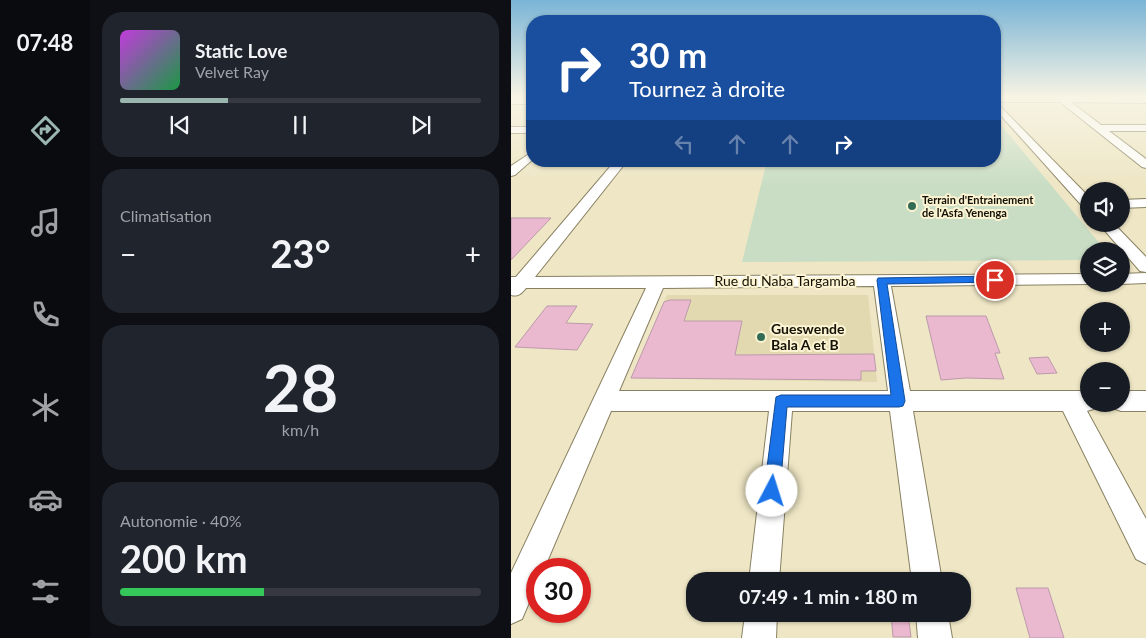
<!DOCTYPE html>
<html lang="fr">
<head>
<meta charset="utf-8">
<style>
  body { margin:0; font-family:Lato,sans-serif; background:#20242c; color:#f1f3f6; height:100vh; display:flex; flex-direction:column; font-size:19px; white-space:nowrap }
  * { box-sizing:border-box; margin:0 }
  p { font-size:16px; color:#9ea1a6 }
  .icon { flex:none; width:28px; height:28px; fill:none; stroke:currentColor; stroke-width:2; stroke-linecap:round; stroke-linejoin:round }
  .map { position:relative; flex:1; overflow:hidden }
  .side { display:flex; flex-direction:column; gap:12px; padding:12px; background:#0d0f14; width:421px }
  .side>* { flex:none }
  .guide { position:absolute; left:15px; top:15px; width:475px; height:152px; border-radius:20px; box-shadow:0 1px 4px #0004; background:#1a4fa0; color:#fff; overflow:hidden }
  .tools { position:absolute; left:569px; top:182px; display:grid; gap:10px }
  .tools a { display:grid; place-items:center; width:50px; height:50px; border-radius:50%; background:#171b24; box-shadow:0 1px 4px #0004; font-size:25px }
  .speed { position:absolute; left:15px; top:558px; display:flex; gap:10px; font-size:25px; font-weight:700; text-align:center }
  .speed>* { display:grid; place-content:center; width:65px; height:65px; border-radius:50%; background:#171b24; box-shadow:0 1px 4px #0004; line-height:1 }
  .speed .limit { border:8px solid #d22; background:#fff; color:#111 }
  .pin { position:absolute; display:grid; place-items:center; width:42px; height:42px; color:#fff; margin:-21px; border:2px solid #fff; border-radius:50%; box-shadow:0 1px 5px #0007 }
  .me { position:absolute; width:55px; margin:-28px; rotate:5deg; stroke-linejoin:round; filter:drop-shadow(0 0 4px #0008) }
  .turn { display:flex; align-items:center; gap:18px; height:105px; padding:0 20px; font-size:22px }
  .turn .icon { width:65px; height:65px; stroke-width:2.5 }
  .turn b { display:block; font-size:35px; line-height:42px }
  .lanes { display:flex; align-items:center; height:48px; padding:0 20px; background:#0003; justify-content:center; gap:25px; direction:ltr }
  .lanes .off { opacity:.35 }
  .big { font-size:38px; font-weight:700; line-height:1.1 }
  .side .widget { flex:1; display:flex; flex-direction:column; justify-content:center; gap:8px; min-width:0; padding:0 18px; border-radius:20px; background:#20242c }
  .side .dial { align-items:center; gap:0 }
  .dial b { font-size:65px; line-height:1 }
  .song { display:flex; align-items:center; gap:15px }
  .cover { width:60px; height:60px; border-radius:8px; background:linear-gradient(135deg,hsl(290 70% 55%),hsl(140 70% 35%)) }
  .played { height:5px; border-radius:2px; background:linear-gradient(90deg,#9bb6ae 30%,#363941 30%) }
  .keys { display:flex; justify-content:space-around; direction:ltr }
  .heat { display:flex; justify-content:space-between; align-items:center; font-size:28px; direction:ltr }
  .charge { height:8px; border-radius:4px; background:linear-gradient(90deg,#34c759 40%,#363941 0) }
  .trip { position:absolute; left:175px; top:572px; width:285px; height:50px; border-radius:20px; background:#171b24; box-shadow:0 1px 4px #0004; font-weight:700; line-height:50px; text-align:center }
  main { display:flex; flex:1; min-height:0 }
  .tabs { display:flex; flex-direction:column; width:90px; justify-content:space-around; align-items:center; background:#090b0e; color:#9ea1a6 }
  .tabs .icon { width:35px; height:35px }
  .tabs .selected { color:#9bb6ae }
  .tabs b { font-size:22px; color:#f1f3f6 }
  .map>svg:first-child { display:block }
  .built { fill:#e2d9b0 }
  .green { fill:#c8ddc4 }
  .building { fill:#eab9d0; stroke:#bc9aaa }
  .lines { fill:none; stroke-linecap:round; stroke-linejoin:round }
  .minor-casing { stroke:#888062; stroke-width:2 }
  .minor { fill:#fff; fill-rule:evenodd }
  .route { fill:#1a73e8; stroke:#114b97 }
  .poi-dot { fill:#326c55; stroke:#fbf3d1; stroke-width:2 }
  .labels { text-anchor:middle; stroke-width:4; stroke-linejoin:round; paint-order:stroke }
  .far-poi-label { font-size:11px; font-weight:bold; fill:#141106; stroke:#fbf3d1; text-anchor:start }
  .street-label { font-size:14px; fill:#141106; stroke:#fbf3d1 }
  .poi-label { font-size:14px; font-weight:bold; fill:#141106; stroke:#fbf3d1; text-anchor:start }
</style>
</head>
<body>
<main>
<nav class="tabs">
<b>07:48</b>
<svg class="icon selected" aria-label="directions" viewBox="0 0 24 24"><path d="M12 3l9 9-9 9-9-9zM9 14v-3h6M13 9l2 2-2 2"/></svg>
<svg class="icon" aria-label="music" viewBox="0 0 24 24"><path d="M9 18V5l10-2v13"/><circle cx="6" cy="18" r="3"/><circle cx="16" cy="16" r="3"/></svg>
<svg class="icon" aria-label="phone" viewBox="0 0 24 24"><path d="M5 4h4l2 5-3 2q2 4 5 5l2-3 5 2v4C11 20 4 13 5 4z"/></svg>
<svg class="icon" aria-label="climate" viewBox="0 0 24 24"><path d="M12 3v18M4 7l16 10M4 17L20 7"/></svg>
<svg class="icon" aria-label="car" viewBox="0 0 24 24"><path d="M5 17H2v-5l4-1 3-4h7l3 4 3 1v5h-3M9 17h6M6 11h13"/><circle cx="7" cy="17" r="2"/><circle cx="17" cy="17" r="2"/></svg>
<svg class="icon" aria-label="filters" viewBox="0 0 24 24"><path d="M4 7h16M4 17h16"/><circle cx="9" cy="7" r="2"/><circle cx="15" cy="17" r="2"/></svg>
</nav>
<section class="side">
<div class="widget">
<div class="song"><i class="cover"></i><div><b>Static Love</b><p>Velvet Ray</p></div></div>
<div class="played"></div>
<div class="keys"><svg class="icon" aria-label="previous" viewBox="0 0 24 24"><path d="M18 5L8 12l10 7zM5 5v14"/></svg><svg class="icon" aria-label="pause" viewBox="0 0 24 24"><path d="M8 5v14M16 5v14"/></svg><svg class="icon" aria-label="next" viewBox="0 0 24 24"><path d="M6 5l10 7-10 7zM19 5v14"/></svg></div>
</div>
<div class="widget"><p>Climatisation</p>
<div class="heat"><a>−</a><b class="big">23°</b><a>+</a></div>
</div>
<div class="widget dial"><b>28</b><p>km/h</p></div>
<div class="widget"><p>Autonomie · 40%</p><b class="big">200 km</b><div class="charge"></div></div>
</section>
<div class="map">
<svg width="635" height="638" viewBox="0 0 635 638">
  <rect width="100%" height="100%" fill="#eee6c4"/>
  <polygon class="built" points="156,295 357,295 366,382 120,378"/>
  <polygon class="green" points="484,118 595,251 578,251 577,260 231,262 256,161 484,161"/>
  <g class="building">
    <polygon points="0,218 40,218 0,260"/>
    <polygon points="159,300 180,300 173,321 231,321 224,355 363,354 365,371 350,371 350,380 120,378 153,302"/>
    <polygon points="36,306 66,306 55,323 82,324 66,350 4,347"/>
    <polygon points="415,316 475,316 489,353 484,353 493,379 455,378 430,380"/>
    <polygon points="537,357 546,373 526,374 518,358"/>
    <polygon points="505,588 537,588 553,638 519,638"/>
    <polygon points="380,614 397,614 400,637 382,637"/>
  </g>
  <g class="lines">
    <g class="minor-casing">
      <g id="minor">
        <polygon points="484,97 635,97 635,103 560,102 590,125 635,125 635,131 598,131 635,159 635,168 631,167 549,102 485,102 578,197 578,209 573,208 484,109"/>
        <rect x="0" y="98" width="21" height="6"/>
        <rect x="0" y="127" width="21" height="6"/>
        <polygon points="21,152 21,160 4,175 0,176 0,166"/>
        <path d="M 104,161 L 116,161 L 24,277 L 578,274 L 578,284 L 581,284 L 578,284 L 380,286 L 399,391 L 578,391 L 578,404 L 588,404 L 586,408 L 576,411 L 635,519 L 635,564 L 625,559 L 552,411 L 402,411 L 431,581 L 401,581 L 379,411 L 281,411 L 268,581 L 238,581 L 258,411 L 100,411 L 33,569 L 26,569 L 26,584 L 11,619 L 0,624 L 0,573 L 135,288 L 15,288 C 10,294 7,297 0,295 L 0,277 L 5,277 ZM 363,286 L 377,391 L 108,391 L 152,288 Z"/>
        <polygon points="635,199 635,207 610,208 610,200"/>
        <polygon points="588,224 603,224 635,257 635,272 629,271"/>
        <polygon points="635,273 635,283 610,284 607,284 610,284 610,274"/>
        <polygon points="610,391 635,391 635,411 610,411 602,408 600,404 610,404"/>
        <polygon points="234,614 266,614 265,638 231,638"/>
        <polygon points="405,614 437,614 441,638 407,638"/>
      </g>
    </g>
    <use href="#minor" class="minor"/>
  </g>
  <linearGradient id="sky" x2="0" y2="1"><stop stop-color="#7ab4d6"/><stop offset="0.52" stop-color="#f7f4e4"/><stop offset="1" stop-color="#f7f4e4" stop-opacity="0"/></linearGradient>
  <rect width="635" height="186" fill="url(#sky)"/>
  <polygon class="route" points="484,276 489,280 487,282 376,284 394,401 392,406 388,407 276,407 269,491 267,497 261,499 256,497 253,491 265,397 270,395 380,395 366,280 367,278"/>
  <g class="poi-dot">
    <circle cx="401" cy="206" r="5"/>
    <circle cx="250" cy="337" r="5"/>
  </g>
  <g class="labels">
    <g class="far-poi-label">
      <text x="411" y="204">Terrain d'Entrainement<tspan x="411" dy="13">de l'Asfa Yenenga</tspan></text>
    </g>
    <g class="street-label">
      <text x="274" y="286">Rue du Naba Targamba</text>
    </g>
    <g class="poi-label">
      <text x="260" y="334">Gueswende<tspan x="260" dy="16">Bala A et B</tspan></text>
    </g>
  </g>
</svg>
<div class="tools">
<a><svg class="icon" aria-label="sound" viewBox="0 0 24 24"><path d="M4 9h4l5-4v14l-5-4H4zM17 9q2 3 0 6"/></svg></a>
<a><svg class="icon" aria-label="layers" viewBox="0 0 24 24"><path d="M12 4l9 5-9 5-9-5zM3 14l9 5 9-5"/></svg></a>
<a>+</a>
<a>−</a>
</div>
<div class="speed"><div class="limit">30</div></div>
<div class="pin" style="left:484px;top:280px;background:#d93025"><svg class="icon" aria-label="arrive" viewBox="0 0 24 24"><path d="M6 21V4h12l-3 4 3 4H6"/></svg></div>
<svg class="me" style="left:261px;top:491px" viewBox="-20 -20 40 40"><circle r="19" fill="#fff"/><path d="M0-13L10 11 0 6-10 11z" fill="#1a73e8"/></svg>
<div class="trip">07:49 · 1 min · 180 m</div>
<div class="guide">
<div class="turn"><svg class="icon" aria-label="right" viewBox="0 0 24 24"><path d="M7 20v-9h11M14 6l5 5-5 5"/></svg><div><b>30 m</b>Tournez à droite</div></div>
<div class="lanes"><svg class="icon off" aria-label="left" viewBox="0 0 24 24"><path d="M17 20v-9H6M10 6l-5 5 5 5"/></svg><svg class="icon off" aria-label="ahead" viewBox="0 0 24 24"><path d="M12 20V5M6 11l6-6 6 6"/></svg><svg class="icon off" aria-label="ahead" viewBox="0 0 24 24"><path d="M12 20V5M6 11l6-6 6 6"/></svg><svg class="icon" aria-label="right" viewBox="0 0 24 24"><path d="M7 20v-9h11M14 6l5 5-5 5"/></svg></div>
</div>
</div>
</main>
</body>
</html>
